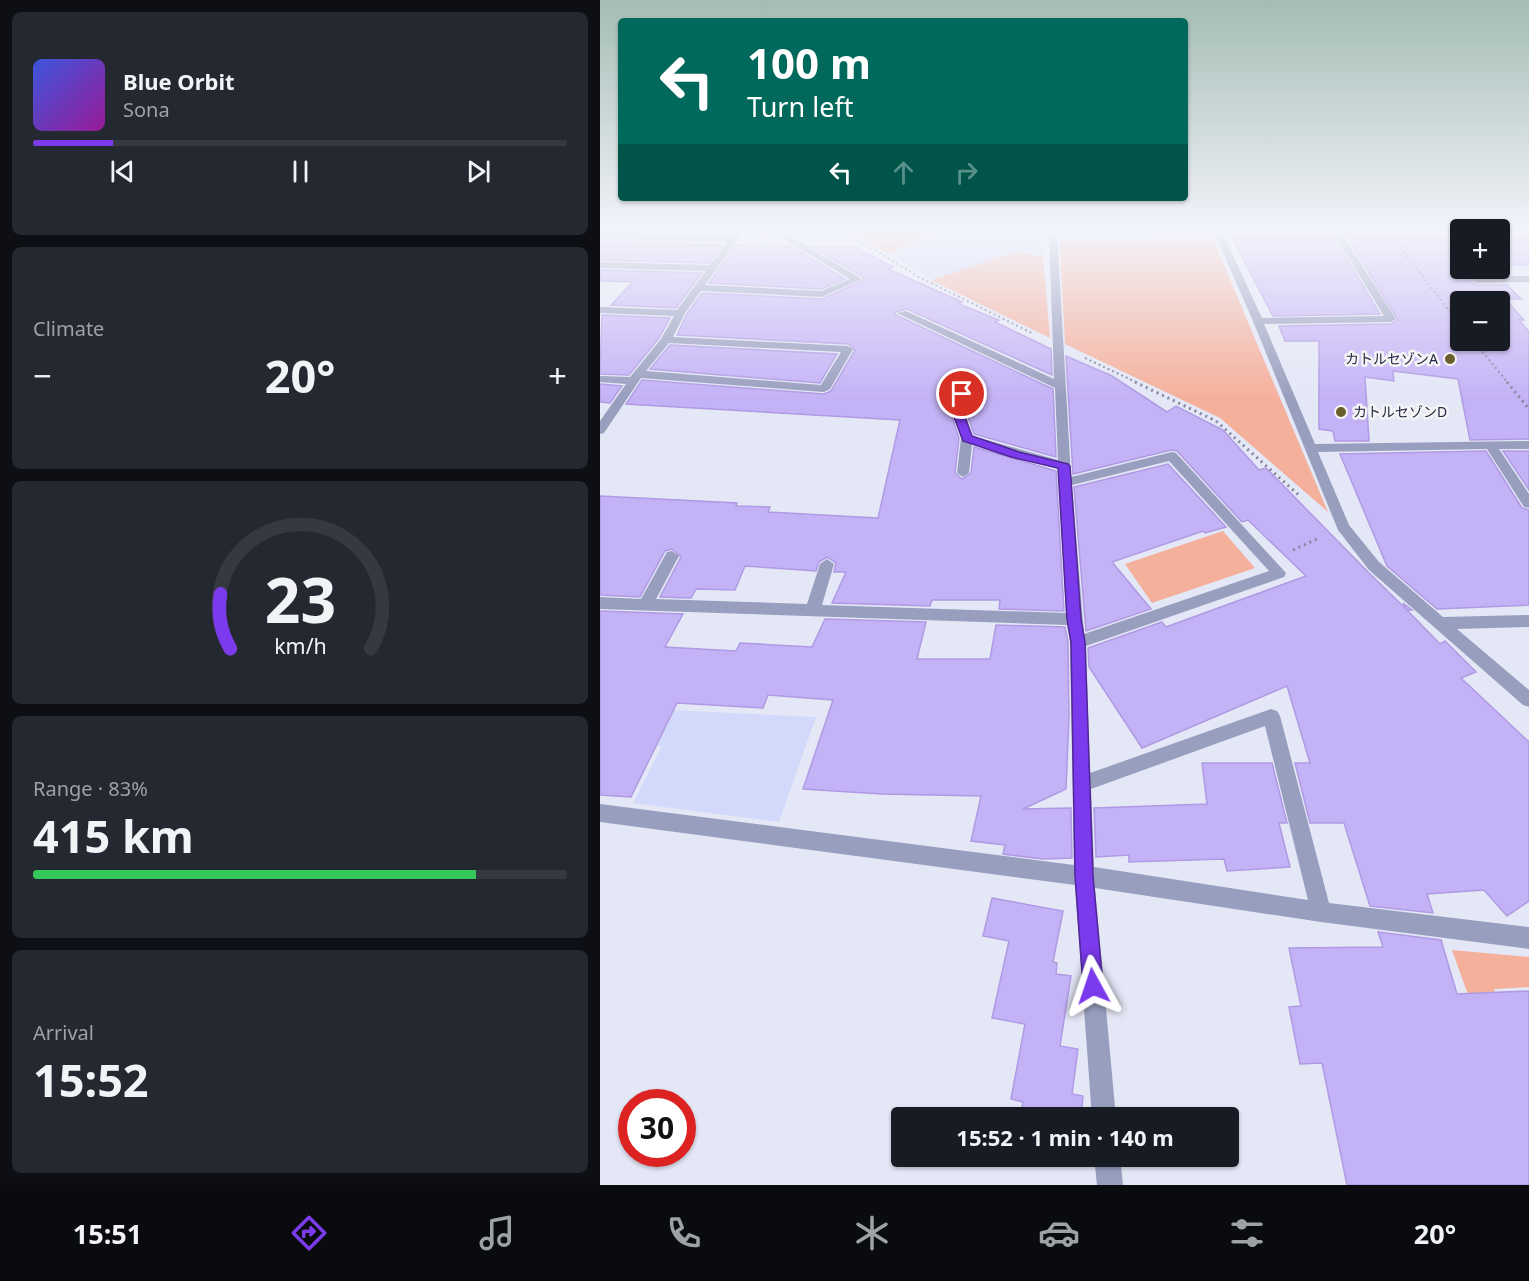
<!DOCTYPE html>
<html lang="en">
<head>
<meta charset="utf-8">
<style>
  body { margin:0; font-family:"Noto Sans","Noto Sans JP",sans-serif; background:#242831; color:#f1f3f6; height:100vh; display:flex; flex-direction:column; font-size:22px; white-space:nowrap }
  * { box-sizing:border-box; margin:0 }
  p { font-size:20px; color:#9ea1a6 }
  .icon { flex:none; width:33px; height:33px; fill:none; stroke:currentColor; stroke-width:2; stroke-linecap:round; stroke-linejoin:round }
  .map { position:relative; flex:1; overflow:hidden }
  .panel { display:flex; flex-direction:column; gap:12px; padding:12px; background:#0d0f14; width:600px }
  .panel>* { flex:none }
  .banner { position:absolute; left:18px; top:18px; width:570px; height:183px; border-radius:6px; box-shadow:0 2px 4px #0004; background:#00695c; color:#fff; overflow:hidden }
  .controls { position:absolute; left:850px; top:219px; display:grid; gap:12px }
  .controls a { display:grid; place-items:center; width:60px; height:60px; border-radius:6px; background:#171b24; box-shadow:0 2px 4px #0004; font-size:30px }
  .speed { position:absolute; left:18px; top:1089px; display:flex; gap:12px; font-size:30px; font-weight:700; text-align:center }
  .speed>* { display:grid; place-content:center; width:78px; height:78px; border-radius:50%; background:#171b24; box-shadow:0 2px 4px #0004; line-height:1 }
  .speed .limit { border:9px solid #d22; background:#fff; color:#111 }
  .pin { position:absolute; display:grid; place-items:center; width:51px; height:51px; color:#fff; margin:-26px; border:3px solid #fff; border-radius:50%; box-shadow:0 2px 6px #0007 }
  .me { position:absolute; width:66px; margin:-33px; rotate:355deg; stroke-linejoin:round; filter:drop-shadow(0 0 4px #0008) }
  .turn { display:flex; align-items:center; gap:21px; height:126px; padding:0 30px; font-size:27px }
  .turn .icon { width:78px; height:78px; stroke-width:2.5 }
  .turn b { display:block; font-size:42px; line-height:51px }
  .lanes { display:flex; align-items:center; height:57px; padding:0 30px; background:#0003; justify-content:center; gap:30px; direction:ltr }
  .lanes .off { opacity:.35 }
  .big { font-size:45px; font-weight:700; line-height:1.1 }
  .panel .widget { flex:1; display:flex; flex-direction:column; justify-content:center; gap:9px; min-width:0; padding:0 21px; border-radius:9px; background:#242831 }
  .panel .dial { align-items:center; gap:0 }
  .dial svg { height:156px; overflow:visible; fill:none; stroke:#363941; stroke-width:7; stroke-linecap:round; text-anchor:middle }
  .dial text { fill:#f1f3f6; stroke:none }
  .song { display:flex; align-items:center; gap:18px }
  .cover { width:72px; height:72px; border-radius:9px; background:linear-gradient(135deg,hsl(230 70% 55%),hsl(300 70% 35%)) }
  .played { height:6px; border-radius:3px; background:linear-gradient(90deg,#7c3aed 15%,#363941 15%) }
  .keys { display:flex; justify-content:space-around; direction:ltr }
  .heat { display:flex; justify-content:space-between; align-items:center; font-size:33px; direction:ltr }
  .charge { height:9px; border-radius:4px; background:linear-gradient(90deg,#34c759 83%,#363941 0) }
  .trip { position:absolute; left:291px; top:1107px; width:348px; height:60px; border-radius:6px; background:#171b24; box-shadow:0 2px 4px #0004; font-weight:700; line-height:60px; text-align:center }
  .menu { display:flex; height:96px; justify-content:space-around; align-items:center; background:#090b0e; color:#9ea1a6 }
  .menu .icon { width:42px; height:42px }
  .menu .selected { color:#7c3aed }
  .menu b { font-size:27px; color:#f1f3f6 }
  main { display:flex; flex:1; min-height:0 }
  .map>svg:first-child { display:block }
  .built { fill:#d3d9fa }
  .green { fill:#f5b09c }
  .building { fill:#c4b2f6; stroke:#af9ae3; stroke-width:1.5; fill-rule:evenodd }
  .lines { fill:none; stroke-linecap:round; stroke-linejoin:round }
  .path-far1 { stroke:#82869c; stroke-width:2; stroke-dasharray:2 3; stroke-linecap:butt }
  .path { stroke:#82869c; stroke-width:3; stroke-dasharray:2 4; stroke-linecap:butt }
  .minor { fill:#989ebe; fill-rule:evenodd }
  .route { fill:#7c3aed; stroke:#51269a; stroke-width:1.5 }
  .poi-dot { fill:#695d2a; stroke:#f5f5f5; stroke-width:2 }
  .labels { text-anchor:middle; stroke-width:5; stroke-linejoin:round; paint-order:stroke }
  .far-poi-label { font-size:14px; fill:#242845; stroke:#f5f5f5; text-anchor:end }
</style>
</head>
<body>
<main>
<section class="panel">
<div class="widget">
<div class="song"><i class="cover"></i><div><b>Blue Orbit</b><p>Sona</p></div></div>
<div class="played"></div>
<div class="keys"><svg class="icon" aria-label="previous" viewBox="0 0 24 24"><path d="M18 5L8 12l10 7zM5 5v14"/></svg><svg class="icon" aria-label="pause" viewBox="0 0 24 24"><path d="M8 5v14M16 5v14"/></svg><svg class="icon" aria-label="next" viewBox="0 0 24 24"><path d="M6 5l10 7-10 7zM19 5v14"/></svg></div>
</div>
<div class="widget"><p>Climate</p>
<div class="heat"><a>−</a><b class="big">20°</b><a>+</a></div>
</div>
<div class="widget dial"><svg viewBox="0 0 100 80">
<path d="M14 69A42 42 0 1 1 86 69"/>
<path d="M14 69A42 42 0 0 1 9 41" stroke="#7c3aed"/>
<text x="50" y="56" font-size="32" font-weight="700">23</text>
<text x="50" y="72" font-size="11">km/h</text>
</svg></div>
<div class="widget"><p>Range · 83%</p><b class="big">415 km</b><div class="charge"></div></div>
<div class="widget"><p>Arrival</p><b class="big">15:52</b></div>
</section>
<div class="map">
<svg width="929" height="1185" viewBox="0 0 929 1185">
  <rect width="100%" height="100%" fill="#e4e7f6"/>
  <g class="built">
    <polygon points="337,232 445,232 443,257 415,252 331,280 289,254"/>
    <polygon points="0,707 216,717 179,822 33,803 62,746 0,744"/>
  </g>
  <g class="green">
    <polygon points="249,232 261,232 259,234 337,232 289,254"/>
    <polygon points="613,239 728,512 620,418 465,344 460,241"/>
    <polygon points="415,252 443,257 450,338 331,280"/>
    <polygon points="623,531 655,568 552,603 525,564"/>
    <polygon points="852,950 929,957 929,987 894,989 928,1089 929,1165"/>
  </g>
  <g class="building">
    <polygon points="629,232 731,232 780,314 673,316"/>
    <path d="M 744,232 L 861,232 L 861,268 L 899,268 L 904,274 L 877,275 L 870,281 L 877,285 L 907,285 L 921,299 L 905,299 L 924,320 L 919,320 L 929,332 L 929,439 L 870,440 L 858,379 L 793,371 L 794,381 L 765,377 L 769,441 L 735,441 L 733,431 L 719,429 L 719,341 L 685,341 L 679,326 L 791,324 L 798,320 ZM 861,302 L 900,302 L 900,340 L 861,340 Z"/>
    <rect x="900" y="232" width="29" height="33"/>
    <polygon points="0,243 122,245 109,263 0,260"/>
    <polygon points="136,245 191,246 245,279 221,289 109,283"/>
    <polygon points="212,247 255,247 293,267 288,269 362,302 359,304 399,320 395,322 451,349 452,375 307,309 295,312 296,315 453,389 456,457 374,434 368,417 370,393 363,389 356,392 352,417 359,438 355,473 362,479 371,473 374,447 456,471 464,611 399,609 400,600 332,600 330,606 232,603 246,572 234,572 236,563 227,557 219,562 216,571 145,566 135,590 96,589 91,598 60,597 81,557 72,549 65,551 40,597 0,595 0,496 137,503 136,506 170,507 168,512 278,518 300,420 26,404 42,380 224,394 231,391 255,350 249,344 77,335 87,314 102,293 222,299 264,280 263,277"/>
    <polygon points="0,270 102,273 76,308 11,305 33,282 0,281"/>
    <polygon points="2,315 70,318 59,338 29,375 0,374"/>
    <polygon points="70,345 237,354 220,383 50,369"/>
    <polygon points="466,356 512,376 567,412 576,406 623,430 659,470 666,468 768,572 806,609 803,603 812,610 807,610 840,644 845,641 876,672 861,678 929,742 929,901 907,916 884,890 827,894 833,913 770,906 744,823 710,823 695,763 710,763 687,686 542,748 489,667 488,648 562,622 566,627 706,576 648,520 642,522 577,451 571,450 473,474"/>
    <polygon points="0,384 22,386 10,403 0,402"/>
    <polygon points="886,451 922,508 929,510 929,605 837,609 787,566 740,454"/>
    <polygon points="903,451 929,451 929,490"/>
    <polygon points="568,464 626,527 605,533 603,531 512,562 551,609 486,631 474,487"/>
    <polygon points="0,611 83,614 65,647 136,651 140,643 212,647 225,619 326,622 317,659 390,659 396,625 465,627 468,642 469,717 466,789 423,809 471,808 472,858 443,859 403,854 405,845 371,841 381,796 282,794 203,789 233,700 168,695 163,708 77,703 31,797 0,795"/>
    <polygon points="602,763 672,763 687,823 679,823 690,867 627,871 624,859 529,862 529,855 496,857 494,808 607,804"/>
    <polygon points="392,898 463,911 453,962 457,963 456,974 471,976 460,1046 478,1049 472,1094 483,1096 481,1118 420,1118 423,1102 411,1099 425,1024 392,1018 409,941 383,936"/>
    <polygon points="778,932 841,940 857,994 929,991 929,1185 747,1185 722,1063 700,1064 689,1007 701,1006 689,948 783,947"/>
  </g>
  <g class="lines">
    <g class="path-far1">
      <polyline points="245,232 319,277 432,333"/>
      <polyline points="788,232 861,326"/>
      <polyline points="873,340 908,383"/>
      <polyline points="485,358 538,383"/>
    </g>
    <g class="path">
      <polyline points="535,382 616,421 701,497"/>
      <polyline points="907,382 929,409"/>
      <polyline points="693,550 719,538"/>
    </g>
    <g class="minor">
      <path d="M 0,232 L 131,237 L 134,232 L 143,232 L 105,285 L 221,291 L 250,279 L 172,232 L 183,232 L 262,279 L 222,297 L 101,291 L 85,313 L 73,337 L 248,346 L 253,349 L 230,389 L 224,392 L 41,378 L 4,433 L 0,434 L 0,421 L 26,384 L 0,382 L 0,376 L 30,377 L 61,339 L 74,316 L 0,313 L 0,307 L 77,310 L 106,271 L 0,268 L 0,262 L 110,265 L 127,242 L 0,238 ZM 69,343 L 241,352 L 221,385 L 46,371 Z"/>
      <path d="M 449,232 L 457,232 L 471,477 L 572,452 L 576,453 L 686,573 L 684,577 L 486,646 L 490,773 L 671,709 L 677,711 L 680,716 L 729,903 L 929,927 L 929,949 L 721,922 L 495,888 L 516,1118 L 492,1118 L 475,885 L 0,822 L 0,804 L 474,865 L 470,642 L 467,625 L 0,609 L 0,597 L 41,599 L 67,552 L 72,551 L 79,556 L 56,599 L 207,604 L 220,564 L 227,559 L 234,564 L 222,605 L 466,613 L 458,469 L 372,444 L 369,473 L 363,477 L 357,473 L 361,438 L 354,417 L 358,392 L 362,391 L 368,394 L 366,417 L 372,436 L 458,460 L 455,388 L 297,313 L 306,311 L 454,379 ZM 569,461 L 669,571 L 484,634 L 472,485 ZM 665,726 L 708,900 L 494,867 L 491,789 Z"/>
      <polygon points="614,232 622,232 662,318 784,316 733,232 741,232 796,319 791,322 664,324 715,444 929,441 929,449 899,449 929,494 929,508 924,507 887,449 718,452 749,525 779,562 843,617 929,615 929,627 857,629 929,690 929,707 923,705 769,570 738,530 653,321"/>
      <polygon points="929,276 929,282 877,283 872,280 877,277"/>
      <polygon points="494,1156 520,1156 523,1185 497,1185"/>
    </g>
  </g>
  <linearGradient id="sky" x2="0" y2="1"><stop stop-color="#a4bcb4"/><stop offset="0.58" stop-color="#f3f4fb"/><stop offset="1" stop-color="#f3f4fb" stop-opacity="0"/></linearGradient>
  <rect width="929" height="398" fill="url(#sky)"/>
  <polygon class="route" points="362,391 367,394 365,417 372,436 419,452 468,464 470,466 481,619 485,642 493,876 503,986 500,993 493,996 486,993 483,986 475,876 471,642 467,619 458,468 411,457 363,441 354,417 356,394"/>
  <g class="poi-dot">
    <circle cx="850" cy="359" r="6"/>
    <circle cx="741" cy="412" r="6"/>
  </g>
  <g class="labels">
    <g class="far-poi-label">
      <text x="838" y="364">カトルセゾンA</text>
      <text x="753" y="417" text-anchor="start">カトルセゾンD</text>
    </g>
  </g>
</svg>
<div class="controls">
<a>+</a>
<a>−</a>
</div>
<div class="speed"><div class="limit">30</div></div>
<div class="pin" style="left:362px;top:394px;background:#d93025"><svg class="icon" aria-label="arrive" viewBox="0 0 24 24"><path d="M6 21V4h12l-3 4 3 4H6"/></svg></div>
<svg class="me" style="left:493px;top:986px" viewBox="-20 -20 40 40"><path d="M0-17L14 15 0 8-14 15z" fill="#7c3aed" stroke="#fff" stroke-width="4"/></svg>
<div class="trip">15:52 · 1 min · 140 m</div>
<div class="banner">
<div class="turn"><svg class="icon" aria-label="left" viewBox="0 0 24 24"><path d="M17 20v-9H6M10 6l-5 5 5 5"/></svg><div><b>100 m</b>Turn left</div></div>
<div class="lanes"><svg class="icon" aria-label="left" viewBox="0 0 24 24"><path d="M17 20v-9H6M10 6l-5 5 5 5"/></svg><svg class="icon off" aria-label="ahead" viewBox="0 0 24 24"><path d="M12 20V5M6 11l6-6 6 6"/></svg><svg class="icon off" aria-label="right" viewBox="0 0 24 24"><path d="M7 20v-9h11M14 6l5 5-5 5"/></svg></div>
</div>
</div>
</main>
<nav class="menu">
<b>15:51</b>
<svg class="icon selected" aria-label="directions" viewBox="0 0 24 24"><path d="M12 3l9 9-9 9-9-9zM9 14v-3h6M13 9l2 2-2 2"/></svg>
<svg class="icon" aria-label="music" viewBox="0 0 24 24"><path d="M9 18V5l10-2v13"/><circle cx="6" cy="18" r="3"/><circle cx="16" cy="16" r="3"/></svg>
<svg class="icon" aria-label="phone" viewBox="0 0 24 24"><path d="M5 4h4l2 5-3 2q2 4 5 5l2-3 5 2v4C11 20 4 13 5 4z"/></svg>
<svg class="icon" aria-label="climate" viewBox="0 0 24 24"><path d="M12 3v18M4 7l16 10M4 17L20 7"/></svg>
<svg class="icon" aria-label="car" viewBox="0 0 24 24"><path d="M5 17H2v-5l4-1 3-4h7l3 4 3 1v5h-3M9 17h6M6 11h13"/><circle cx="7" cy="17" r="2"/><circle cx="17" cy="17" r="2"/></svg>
<svg class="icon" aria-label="filters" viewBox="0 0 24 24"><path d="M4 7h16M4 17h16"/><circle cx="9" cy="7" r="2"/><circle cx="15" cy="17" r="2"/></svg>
<b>20°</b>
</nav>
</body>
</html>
